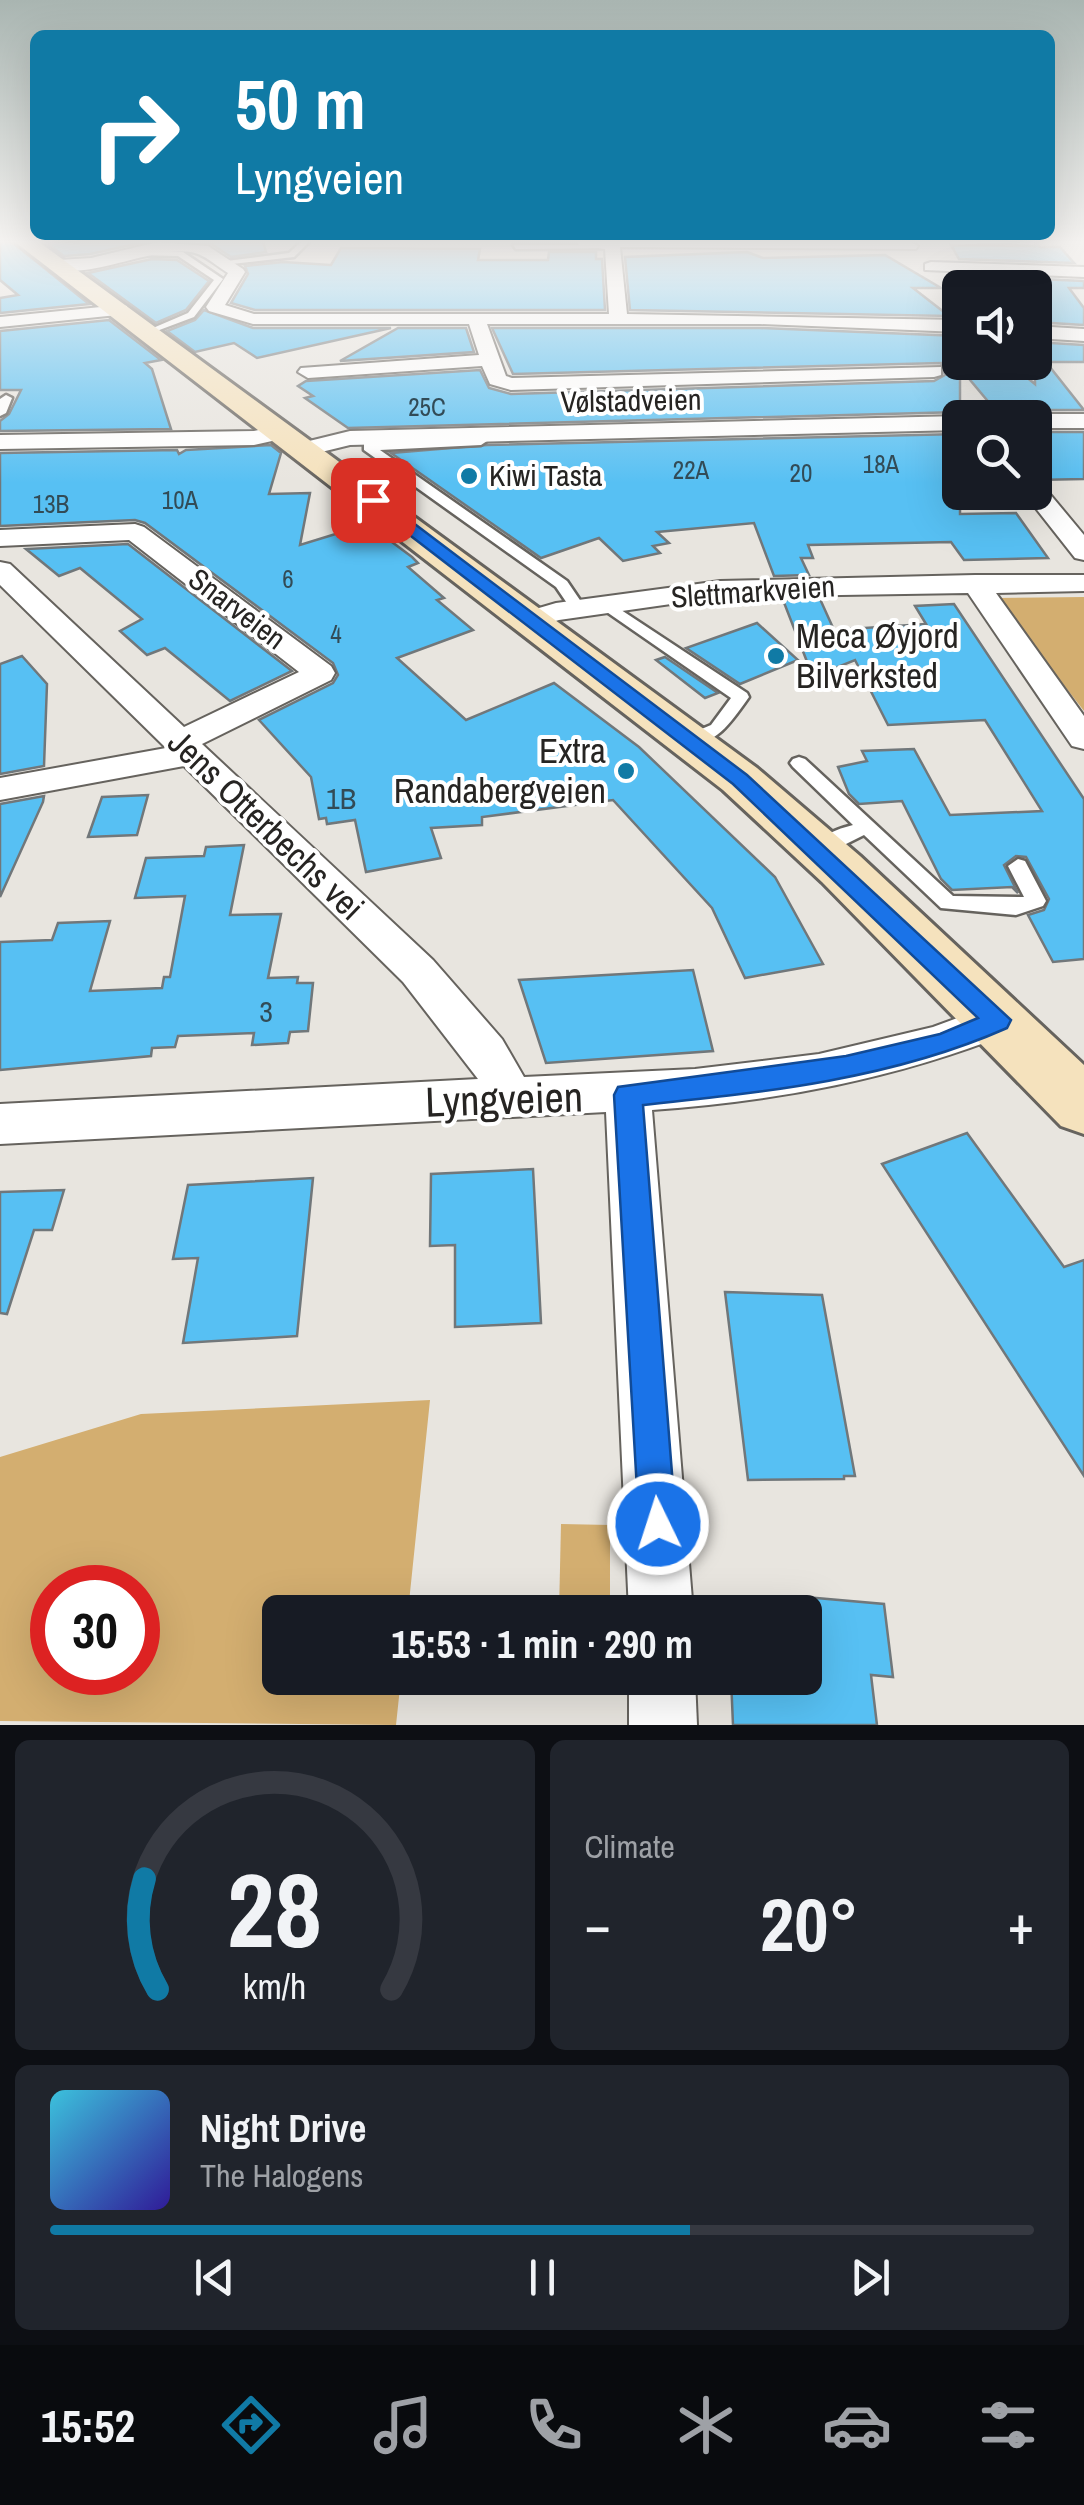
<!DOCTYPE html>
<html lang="en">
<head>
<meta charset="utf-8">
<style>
  body { margin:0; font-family:"Archivo Narrow",sans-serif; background:#20242c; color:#f1f3f6; height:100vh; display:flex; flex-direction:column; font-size:38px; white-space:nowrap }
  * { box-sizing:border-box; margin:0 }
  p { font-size:32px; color:#9ea1a6 }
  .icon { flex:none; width:55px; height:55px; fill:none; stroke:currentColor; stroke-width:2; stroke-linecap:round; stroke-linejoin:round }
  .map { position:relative; height:1725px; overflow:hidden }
  .sheet { display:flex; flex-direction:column; gap:15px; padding:15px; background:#0d0f14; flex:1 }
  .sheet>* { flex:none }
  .hud { position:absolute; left:30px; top:30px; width:1025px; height:210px; border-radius:15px; box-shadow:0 10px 40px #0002; background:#107aa5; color:#fff; overflow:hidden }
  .controls { position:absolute; left:942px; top:270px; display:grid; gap:20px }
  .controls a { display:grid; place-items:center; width:110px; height:110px; border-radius:15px; background:#171b24; box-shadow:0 10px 40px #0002; font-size:50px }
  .speed { position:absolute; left:30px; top:1565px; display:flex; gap:20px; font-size:50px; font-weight:700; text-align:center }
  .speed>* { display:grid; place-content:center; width:130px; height:130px; border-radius:50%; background:#171b24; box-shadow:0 10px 40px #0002; line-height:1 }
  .speed .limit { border:15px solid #d22; background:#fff; color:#111 }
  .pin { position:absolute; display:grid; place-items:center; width:85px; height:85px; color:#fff; margin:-42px; border-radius:20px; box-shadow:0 5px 15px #0006 }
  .me { position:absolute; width:110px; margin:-55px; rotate:356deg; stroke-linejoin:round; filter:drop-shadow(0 0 8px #0008) }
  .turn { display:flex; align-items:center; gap:35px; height:210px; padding:0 40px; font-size:45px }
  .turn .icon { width:130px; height:130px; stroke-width:2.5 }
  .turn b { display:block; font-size:70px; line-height:85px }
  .big { font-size:75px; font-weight:700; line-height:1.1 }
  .sheet .card { flex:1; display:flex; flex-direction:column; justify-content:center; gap:15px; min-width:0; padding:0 35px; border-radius:15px; background:#20242c }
  .sheet .dial { align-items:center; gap:0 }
  .dial svg { height:260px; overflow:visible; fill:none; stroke:#363941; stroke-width:7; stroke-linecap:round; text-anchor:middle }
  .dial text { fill:#f1f3f6; stroke:none }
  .song { display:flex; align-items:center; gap:30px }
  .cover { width:120px; height:120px; border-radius:15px; background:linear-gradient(135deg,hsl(190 70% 55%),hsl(250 70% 35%)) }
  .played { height:10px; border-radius:5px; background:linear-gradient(90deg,#107aa5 65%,#363941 65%) }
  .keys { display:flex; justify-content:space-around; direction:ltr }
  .heat { display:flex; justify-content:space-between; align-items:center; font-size:55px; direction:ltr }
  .sheet .tiles { flex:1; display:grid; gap:15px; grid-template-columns:1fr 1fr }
  .card:last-child { grid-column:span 2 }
  .trip { position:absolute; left:262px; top:1595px; width:560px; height:100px; border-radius:15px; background:#171b24; box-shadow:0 10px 40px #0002; font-weight:700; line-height:100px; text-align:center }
  .menu { display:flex; height:160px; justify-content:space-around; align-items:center; background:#090b0e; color:#9ea1a6 }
  .menu .icon { width:70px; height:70px }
  .menu .on { color:#107aa5 }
  .menu b { font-size:45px; color:#f1f3f6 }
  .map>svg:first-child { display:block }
  .green { fill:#d3ae70; fill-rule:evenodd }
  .building { fill:#57c0f3; stroke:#71777a; stroke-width:2.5 }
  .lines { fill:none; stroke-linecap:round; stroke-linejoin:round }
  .lane-casing { stroke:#66635e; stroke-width:5 }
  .street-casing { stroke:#66635e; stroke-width:4 }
  .secondary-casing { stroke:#66635e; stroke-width:6 }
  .lane { fill:#fff; fill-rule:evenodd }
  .street { fill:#fff; fill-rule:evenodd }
  .secondary { fill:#f5e2bd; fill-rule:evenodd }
  .route { fill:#1a73e8; stroke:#114b97; stroke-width:2.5 }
  .poi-dot { fill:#107aa5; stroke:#fff; stroke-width:4 }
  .labels { text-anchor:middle; stroke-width:8; stroke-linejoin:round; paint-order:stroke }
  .far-number-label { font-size:25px; fill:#324b56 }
  .far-street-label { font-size:30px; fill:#262422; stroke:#fff }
  .far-poi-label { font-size:30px; fill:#262422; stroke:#fff; text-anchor:start }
  .number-label { font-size:30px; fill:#324b56 }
  .poi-label { font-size:35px; fill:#262422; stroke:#fff; text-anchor:start }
  .street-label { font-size:35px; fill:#262422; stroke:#fff }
  .near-street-label { font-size:42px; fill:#262422; stroke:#fff }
</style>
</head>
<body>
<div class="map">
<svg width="1084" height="1725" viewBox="0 0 1084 1725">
  <rect width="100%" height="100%" fill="#e8e5df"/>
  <g class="green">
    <polygon points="1084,597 1084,711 996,598"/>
    <path d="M 430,1400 L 408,1612 L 280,1612 L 280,1678 L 401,1678 L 396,1725 L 0,1721 L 0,1457 L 141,1414 ZM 52,1588 L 138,1588 L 138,1672 L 52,1672 Z"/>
    <polygon points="561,1524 610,1525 610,1612 559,1612"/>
  </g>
  <g class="building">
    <polygon points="0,242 12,242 89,304 0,313 0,298 18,295 0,280"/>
    <polygon points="45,242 144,242 90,254 64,256"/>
    <polygon points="199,242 263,242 266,252 231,257 210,243"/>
    <polygon points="1036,242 1040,247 1060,247 1074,263 959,259 951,245 1035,246"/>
    <polygon points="341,248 480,249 478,260 548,260 549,252 596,252 596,259 602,259 605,310 255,310 231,303 248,274 245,266 283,262 331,265"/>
    <polygon points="747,252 763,258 885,255 941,288 913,288 949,316 630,310 625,257"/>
    <polygon points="152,259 177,260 209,281 186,310 156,323 88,273"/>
    <polygon points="968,276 1084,281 1084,288 1069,288 1084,308 1084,325 1035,322 1035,288 975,288"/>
    <polygon points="204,310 253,328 391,328 257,358 234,343 195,352 167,331 195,320"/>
    <polygon points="109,320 161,360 145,363 152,369 171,429 0,431 0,421 9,414 21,390 0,390 0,331"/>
    <polygon points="398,328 466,328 474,352 340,361"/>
    <polygon points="492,328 760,328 960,336 960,362 1008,362 1035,384 1035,342 1084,345 1084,362 1046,362 1084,410 1035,410 1023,418 1002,418 960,368 960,412 348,428 305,398 313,396 298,386 306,381 480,370 489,388 511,394 934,381 945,375 941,363 513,374"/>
    <polygon points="1035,432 1084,432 1084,479 1035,480"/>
    <polygon points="960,434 960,514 1016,513 1048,558 964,560 951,542 808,545 813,558 801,558 809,575 774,576 754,523 657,532 669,543 653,546 660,553 623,561 599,538 541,558 391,453 487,445"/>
    <polygon points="271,445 281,453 269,494 310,493 300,545 352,529 357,533 373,528 412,557 418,563 408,567 444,598 437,600 473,630 397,658 466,720 554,683 639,747 775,877 823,964 745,978 712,908 613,800 482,817 482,825 431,828 441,858 366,872 355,820 327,824 326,818 319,819 311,777 259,720 333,683 338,675 333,663 145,523 135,520 0,526 0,453 177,450 179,454 186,450"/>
    <polygon points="128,544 292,671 230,701 165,648 147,655 120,631 142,619 80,568 59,576 26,549"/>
    <polygon points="820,599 834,630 926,624 915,606 954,604 1084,799 1084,959 1053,962 1028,915 1044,910 1049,899 1026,857 1016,856 1004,865 1018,893 1012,887 952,890 941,879 902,801 859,804 849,794 838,767 867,761 862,751 914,749 950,815 1042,811 985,720 888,725 855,660 813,677 783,600"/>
    <polygon points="757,623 798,660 740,684 686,648"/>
    <polygon points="22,656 47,684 44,766 0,774 0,664"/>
    <polygon points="665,657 718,693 705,698 656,660"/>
    <polygon points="148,795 137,835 88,837 102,797"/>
    <polygon points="44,796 43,802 0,897 0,804"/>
    <polygon points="244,845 230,915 281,914 268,978 298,977 297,983 313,983 308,1031 290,1032 288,1043 252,1045 254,1033 178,1036 175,1047 152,1048 151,1056 0,1070 0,942 52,940 58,923 110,921 90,991 162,988 164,977 170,977 185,896 135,898 146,858 204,856 206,847"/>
    <polygon points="693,970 713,1051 546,1063 519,980"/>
    <polygon points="967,1133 1064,1267 1084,1260 1084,1476 882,1164"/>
    <polygon points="533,1169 541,1323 455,1327 455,1245 430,1246 431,1174"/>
    <polygon points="313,1178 297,1336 183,1343 198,1258 173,1259 188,1185"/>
    <polygon points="64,1190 52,1230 34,1230 7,1314 0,1313 0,1192"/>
    <polygon points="725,1292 822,1295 855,1476 844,1476 844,1479 748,1480"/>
    <polygon points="805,1597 884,1604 893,1677 871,1675 877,1725 733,1725 731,1678 805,1678"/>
  </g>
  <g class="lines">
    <g class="lane-casing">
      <g id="lane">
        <polygon points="301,242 309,242 294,257 223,265 219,262 289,253"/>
        <polygon points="513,245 613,245 617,248 516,249"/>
        <polygon points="134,250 183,252 223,279 194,317 146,335 146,331 188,313 214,280 178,256 137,255"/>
        <polygon points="6,395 12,398 6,413 0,416 0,399"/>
        <polygon points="370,434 376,438 375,443 485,438 487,441 481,445 380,450 567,581 586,609 583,612 573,612 556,587 364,450 364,438"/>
        <path d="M 606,600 L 747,693 L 749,697 C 733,719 716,748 685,744 L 682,740 L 685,736 L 711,725 L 731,698 L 601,608 L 601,602 Z"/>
        <path d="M 799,757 L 805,759 L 953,896 L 1024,897 L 1008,866 L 1018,859 L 1025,861 L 1046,901 L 1043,906 L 1016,915 L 941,908 L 864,835 L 826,854 L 812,854 L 809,849 C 819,836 837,829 853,825 L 793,767 L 790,763 L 793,759 Z"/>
      </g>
    </g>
    <g class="street-casing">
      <g id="street">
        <path d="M 158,242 L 208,246 L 243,269 L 245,272 L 225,305 L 254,314 L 609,314 L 605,249 L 579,245 L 577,242 L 911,242 L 918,246 L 916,249 L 620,247 L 627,314 L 960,320 L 960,332 L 760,324 L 487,324 L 506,376 L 512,378 L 941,367 L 941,375 L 934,377 L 511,390 L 490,384 L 482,366 L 308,378 L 298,372 L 301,368 L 479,355 L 469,324 L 253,324 L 209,311 L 206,307 L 228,273 C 218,267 206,256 195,253 C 155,243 78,286 50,265 L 58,260 L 91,258 Z"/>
        <polygon points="931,262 1084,267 1084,277 925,270 925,264"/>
        <polygon points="121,305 127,306 127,314 0,327 0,317"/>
        <polygon points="1035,326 1084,329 1084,341 1035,338"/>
        <polygon points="1035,414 1084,414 1084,428 1035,428 1035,418 1027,418"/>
        <polygon points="960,416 964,418 960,418 960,430 350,445 305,456 294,449 297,444 350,431"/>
        <polygon points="282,425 293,432 290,437 254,445 0,449 0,435 254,431"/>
        <polygon points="1035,485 1044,487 1084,535 1084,560 1075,558 1023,492 1035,492"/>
        <path d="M 135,524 L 144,527 L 331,666 L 335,673 L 331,680 L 202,744 L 433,960 L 502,1039 L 524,1077 L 695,1069 L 819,1054 L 933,1027 L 998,1003 L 1013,1008 L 1020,1020 L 1013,1032 C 895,1079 778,1101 652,1110 L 693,1612 L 629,1612 L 606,1112 L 0,1144 L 0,1104 L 478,1079 L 403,982 L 184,766 L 0,800 L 0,778 L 166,748 L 0,585 L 0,562 L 10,564 L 184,727 L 299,672 L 129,540 L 0,546 L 0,530 Z"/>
        <polygon points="975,575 1084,575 1084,591 996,593 1084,716 1084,749 1072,746 968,593 720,597 559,620 532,628 522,625 518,619 522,613 556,603 720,581"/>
        <polygon points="629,1678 695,1678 697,1725 629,1725"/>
      </g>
    </g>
    <g class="secondary-casing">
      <polygon id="secondary" points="15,242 39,242 757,768 860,856 1084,1065 1084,1134 1061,1126 822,882 723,790"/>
    </g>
    <use href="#lane" class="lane"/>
    <use href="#street" class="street"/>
    <use href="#secondary" class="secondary"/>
  </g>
  <linearGradient id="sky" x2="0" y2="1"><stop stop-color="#a9b5b1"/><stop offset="0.5" stop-color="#f5f3f1"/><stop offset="1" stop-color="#f5f3f1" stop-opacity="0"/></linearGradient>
  <rect width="1084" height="483" fill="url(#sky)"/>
  <path class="route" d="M 368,497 L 379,497 L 747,775 L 1011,1020 L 1007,1028 C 892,1079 767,1092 643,1105 L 676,1524 L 671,1538 L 658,1543 L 645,1538 L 639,1524 L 614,1095 L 618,1087 L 846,1056 L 940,1034 L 978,1018 L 733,784 L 368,503 Z"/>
  <g class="poi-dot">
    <circle cx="469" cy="476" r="10"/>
    <circle cx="776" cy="656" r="10"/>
    <circle cx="626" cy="771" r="10"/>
  </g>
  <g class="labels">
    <g class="far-number-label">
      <text x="427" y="416">25C</text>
      <text x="881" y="473">18A</text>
      <text x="691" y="479">22A</text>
      <text x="801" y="482">20</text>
      <text x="180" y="509">10A</text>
      <text x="51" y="513">13B</text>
      <text x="288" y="588">6</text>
      <text x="336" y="643">4</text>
    </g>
    <g class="far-street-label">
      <text transform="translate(631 401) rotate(-1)" y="10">Vølstadveien</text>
      <text transform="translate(753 592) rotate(-4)" y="10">Slettmarkveien</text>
      <text transform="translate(237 609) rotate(37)" y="10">Snarveien</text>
    </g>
    <g class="far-poi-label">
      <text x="489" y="486">Kiwi Tasta</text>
    </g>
    <g class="number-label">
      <text x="341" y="809">1B</text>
      <text x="266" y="1022">3</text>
    </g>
    <g class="poi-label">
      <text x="796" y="648">Meca Øyjord<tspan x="796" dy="40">Bilverksted</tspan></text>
      <text x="606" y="763" text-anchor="end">Extra<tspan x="606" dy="40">Randabergveien</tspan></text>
    </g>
    <g class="street-label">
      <text transform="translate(266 825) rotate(44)" y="12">Jens Otterbechs vei</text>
    </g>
    <g class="near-street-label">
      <text transform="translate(504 1099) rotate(-2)" y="15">Lyngveien</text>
    </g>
  </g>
</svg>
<div class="controls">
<a><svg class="icon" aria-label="sound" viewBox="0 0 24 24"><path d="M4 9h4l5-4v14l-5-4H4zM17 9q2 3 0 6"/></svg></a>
<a><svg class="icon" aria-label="search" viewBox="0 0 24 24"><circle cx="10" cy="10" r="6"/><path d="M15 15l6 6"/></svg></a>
</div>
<div class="speed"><div class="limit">30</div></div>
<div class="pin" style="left:373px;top:500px;background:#d93025"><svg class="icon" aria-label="arrive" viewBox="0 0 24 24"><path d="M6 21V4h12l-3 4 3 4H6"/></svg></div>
<svg class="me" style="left:658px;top:1524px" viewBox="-20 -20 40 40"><circle r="17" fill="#1a73e8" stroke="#fff" stroke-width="3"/><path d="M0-11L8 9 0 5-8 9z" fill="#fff"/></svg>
<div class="trip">15:53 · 1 min · 290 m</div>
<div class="hud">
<div class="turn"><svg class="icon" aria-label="right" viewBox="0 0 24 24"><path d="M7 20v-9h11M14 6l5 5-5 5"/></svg><div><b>50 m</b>Lyngveien</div></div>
</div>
</div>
<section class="sheet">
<div class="tiles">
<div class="card dial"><svg viewBox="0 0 100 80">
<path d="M14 69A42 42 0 1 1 86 69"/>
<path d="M14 69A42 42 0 0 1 10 35" stroke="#107aa5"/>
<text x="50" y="56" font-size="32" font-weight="700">28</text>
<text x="50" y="72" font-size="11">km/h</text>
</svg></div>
<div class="card"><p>Climate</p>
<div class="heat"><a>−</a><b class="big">20°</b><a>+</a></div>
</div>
<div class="card">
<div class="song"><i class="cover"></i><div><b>Night Drive</b><p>The Halogens</p></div></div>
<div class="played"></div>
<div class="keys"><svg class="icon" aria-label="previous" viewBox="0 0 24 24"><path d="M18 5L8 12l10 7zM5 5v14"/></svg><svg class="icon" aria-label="pause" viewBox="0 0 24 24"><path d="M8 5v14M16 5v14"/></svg><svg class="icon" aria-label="next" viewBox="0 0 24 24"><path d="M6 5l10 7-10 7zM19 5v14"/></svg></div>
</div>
</div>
</section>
<nav class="menu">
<b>15:52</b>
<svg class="icon on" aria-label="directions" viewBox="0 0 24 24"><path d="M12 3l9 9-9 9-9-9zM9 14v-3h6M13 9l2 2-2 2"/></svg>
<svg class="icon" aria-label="music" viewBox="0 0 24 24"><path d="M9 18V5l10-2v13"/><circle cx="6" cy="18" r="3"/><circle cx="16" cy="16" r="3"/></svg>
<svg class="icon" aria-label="phone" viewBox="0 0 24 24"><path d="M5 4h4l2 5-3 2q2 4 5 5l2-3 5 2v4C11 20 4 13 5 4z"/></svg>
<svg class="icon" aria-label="climate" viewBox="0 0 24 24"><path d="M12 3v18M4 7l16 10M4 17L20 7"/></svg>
<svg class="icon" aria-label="car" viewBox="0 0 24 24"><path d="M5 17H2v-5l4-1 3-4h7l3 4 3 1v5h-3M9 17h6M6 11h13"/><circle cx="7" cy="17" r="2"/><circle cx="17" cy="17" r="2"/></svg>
<svg class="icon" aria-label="filters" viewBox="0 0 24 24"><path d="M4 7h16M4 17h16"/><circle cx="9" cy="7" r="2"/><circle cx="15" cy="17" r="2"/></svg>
</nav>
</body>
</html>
